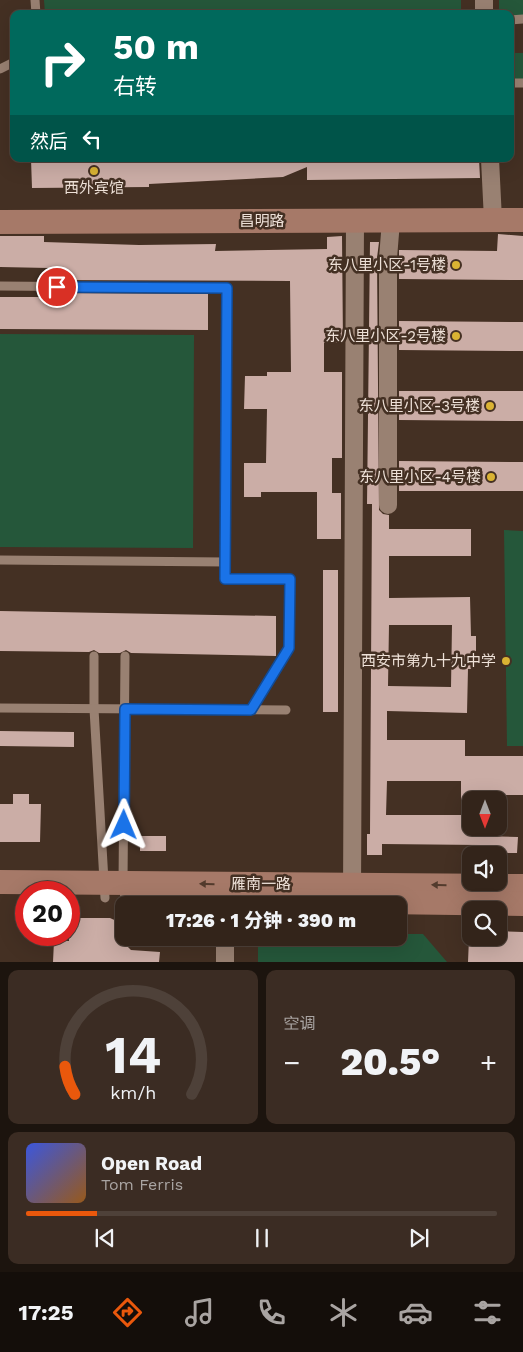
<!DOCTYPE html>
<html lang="zh">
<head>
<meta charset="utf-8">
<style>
  body { margin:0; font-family:"Work Sans","Noto Sans SC",sans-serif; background:#3b2c23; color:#f1f3f6; height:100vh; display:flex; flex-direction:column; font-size:19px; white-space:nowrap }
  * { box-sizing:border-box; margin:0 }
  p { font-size:16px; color:#a9a4a2 }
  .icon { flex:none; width:28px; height:28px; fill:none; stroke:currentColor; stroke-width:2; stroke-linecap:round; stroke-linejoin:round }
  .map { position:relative; height:962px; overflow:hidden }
  .side { display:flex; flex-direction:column; gap:8px; padding:8px; background:#1c140e; flex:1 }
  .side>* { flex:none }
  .top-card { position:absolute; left:10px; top:10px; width:504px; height:152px; border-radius:10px; box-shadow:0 5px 20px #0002,0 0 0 1px #4e4139; background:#00695c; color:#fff; overflow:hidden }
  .needle { width:32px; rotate:180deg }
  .buttons { position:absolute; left:462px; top:791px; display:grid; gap:10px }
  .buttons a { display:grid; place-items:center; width:45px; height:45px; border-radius:10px; background:#33241a; box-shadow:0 5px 20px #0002,0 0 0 1px #4e4139; font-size:25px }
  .speed { position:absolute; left:15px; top:881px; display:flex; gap:10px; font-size:25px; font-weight:700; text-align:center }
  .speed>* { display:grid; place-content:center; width:65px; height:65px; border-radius:50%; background:#33241a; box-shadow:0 5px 20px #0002,0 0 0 1px #4e4139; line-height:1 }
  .speed .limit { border:8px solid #d22; background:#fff; color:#111 }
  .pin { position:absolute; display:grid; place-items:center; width:42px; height:42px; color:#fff; margin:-21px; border:2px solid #fff; border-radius:50%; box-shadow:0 1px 5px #0007 }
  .me { position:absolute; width:55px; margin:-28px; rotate:1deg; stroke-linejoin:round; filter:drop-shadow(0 0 4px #0008) }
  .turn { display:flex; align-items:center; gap:18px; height:105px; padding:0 20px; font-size:22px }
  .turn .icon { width:65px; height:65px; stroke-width:2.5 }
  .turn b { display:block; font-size:35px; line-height:42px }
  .then { display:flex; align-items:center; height:48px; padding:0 20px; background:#0003; gap:10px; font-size:19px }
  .big { font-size:38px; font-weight:800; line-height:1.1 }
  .side .tile { flex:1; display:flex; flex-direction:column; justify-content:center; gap:8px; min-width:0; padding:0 18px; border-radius:10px; background:#3b2c23 }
  .side .dial { align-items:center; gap:0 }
  .dial svg { height:130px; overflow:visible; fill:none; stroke:#4e4139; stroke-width:7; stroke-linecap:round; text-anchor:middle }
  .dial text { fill:#f1f3f6; stroke:none }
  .song { display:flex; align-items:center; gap:15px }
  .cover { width:60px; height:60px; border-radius:8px; background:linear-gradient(135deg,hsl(230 70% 55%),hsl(30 70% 35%)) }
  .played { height:5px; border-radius:2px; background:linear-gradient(90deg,#ea580c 15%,#4e4139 15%) }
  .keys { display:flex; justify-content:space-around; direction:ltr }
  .heat { display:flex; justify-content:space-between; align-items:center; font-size:28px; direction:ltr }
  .side .tiles { flex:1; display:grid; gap:8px; grid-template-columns:1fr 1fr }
  .tile:last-child { grid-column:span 2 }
  .trip { position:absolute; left:115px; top:896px; width:292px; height:50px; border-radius:10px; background:#33241a; box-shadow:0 5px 20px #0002,0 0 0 1px #4e4139; font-weight:800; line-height:50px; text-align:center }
  .dock { display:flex; height:80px; justify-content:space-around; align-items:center; background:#140e0a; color:#a9a4a2 }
  .dock .icon { width:35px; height:35px }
  .dock .active { color:#ea580c }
  .dock b { font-size:22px; color:#f1f3f6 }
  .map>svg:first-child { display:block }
  .green { fill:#25573a }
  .building { fill:#cbada6; fill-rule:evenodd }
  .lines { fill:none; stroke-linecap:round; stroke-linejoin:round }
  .lane { stroke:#998172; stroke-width:9 }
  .street { stroke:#998172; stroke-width:18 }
  .secondary { stroke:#a67968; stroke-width:24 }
  .oneway { fill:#533b2d }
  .route-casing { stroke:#114b97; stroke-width:12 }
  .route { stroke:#1a73e8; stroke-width:9 }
  .poi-dot { fill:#dab333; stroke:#443023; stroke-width:2 }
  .labels { text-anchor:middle; stroke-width:5; stroke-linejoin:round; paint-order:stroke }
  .poi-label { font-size:15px; fill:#eee1d8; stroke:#443023; text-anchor:end }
  .street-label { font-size:15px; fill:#eee1d8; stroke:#443023 }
</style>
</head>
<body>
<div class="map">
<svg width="523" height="962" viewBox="0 0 523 962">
  <rect width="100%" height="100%" fill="#443023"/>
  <g class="green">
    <polygon points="44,0 461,0 461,13 45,14"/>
    <polygon points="499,0 523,0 523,16 510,16 510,14 499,14"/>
    <polygon points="510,53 523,53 523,82 510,83"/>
    <polygon points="0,334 194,335 193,548 0,547"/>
    <polygon points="504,530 523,531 523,746 507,746"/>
    <polygon points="399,934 423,934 447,962 258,962 258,938 399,938"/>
  </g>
  <g class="building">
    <polygon points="31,159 182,159 182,161 229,159 479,159 480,178 307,180 307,167 283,177 149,184 149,187 32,188"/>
    <polygon points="498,234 523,236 523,280 399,279 399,250 497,251"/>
    <polygon points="0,236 44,236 44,242 139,245 216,244 215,251 327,249 327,237 342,236 343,343 324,343 324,372 342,372 342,458 332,458 332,493 341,493 341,539 317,539 317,492 261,492 261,497 244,497 244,463 266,463 267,409 244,409 245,376 267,376 267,372 291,372 290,281 49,280 49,268 0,267"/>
    <path d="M 370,242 L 379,242 L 377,258 L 379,510 L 383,514 L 389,515 L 389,529 L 471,529 L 471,556 L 389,556 L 389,598 L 470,597 L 471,636 L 476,636 L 476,669 L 468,669 L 467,713 L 387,711 L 387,740 L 465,740 L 465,756 L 523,756 L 523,795 L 480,795 L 480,800 L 461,800 L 461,781 L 387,781 L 386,815 L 471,815 L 471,828 L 480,828 L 480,845 L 382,844 L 382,855 L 367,855 L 367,834 L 370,834 L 372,504 L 367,504 ZM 389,625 L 452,625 L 451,687 L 388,686 Z"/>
    <polygon points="49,293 208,294 208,330 0,329 0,297 49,297"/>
    <polygon points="399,321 523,322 523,351 399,350"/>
    <polygon points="399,391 523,391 523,421 399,420"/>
    <polygon points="399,461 523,462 523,491 399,491"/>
    <rect x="323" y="570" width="15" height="142"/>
    <polygon points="0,611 276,616 276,656 131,653 126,650 120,653 99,653 94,650 89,652 0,651"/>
    <polygon points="0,731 74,732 74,747 0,746"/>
    <polygon points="13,794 29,794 29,804 41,804 40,842 0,842 0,804 13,804"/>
    <rect x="140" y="836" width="26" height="15"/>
    <polygon points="480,836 518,837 517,853 480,853"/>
    <polygon points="69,918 110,918 123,924 125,944 131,950 160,952 159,962 53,962 54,941 69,941"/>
    <polygon points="499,931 523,932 523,962 468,962 469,938 499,938"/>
  </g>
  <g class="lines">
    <g class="lane">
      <polyline points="35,0 36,14"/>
      <polyline points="510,20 523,19"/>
      <polyline points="0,69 14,62"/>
      <polyline points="510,83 523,83"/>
      <polyline points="0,286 227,288 225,579 290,579 289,648 251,710"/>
      <polyline points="0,560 226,562"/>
      <polyline points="94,656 94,709 105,898"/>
      <polyline points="0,708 286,710"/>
      <polyline points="125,898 123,883 125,656"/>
    </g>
    <g class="street">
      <polyline points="484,0 484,14"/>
      <polyline points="490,159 493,220"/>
      <polyline points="388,505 388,258 391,221"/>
      <polyline points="352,896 355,221"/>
      <polyline points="225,905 225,900"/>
      <polyline points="225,962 225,938"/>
    </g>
    <g class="secondary">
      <polyline points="0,222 523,220"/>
      <polyline points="0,882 523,886"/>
      <polyline points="243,900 523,904"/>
    </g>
  </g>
  <defs><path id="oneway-solid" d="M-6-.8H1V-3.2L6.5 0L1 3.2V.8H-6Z" transform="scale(1.25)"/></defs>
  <g class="oneway">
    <use href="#oneway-solid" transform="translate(207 884) rotate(-179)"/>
    <use href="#oneway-solid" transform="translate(439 885) rotate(-179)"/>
  </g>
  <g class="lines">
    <g class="route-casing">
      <polyline id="route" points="57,287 227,288 225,579 290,579 289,648 251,710 125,709 124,825"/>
    </g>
    <use href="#route" class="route"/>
  </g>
  <g class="poi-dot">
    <circle cx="94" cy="171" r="5"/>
    <circle cx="456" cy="265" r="5"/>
    <circle cx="456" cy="336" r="5"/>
    <circle cx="490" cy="406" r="5"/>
    <circle cx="491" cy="477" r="5"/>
    <circle cx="506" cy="661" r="5"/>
  </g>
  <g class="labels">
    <g class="poi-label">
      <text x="94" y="193" text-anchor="middle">西外宾馆</text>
      <text x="446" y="270">东八里小区-1号楼</text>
      <text x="446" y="341">东八里小区-2号楼</text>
      <text x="480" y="411">东八里小区-3号楼</text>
      <text x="481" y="482">东八里小区-4号楼</text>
      <text x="496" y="666">西安市第九十九中学</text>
    </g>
    <g class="street-label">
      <text x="262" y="226">昌明路</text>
      <text x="261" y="889">雁南一路</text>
    </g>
  </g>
</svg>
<div class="buttons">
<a><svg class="needle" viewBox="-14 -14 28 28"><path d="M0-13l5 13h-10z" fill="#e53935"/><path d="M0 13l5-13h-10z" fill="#a9a4a2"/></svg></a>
<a><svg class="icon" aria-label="sound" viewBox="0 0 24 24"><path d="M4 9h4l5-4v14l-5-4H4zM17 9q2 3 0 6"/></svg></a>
<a><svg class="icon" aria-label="search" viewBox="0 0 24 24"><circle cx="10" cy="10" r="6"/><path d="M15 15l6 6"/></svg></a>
</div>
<div class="speed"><div class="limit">20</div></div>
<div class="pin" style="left:57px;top:287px;background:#d93025"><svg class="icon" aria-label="arrive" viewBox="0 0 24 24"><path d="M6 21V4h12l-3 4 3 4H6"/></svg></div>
<svg class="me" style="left:124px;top:825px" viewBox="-20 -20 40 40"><path d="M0-17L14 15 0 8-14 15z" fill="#1a73e8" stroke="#fff" stroke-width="4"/></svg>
<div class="trip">17:26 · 1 分钟 · 390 m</div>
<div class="top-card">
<div class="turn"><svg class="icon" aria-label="right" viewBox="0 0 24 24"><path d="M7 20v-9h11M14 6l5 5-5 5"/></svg><div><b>50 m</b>右转</div></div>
<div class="then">然后<svg class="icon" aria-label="left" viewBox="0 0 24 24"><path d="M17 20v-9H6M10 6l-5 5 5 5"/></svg></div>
</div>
</div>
<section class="side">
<div class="tiles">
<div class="tile dial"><svg viewBox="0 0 100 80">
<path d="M14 69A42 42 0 1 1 86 69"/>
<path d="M14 69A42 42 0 0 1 8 52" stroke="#ea580c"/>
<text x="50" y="56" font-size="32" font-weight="700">14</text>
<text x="50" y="72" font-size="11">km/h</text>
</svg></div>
<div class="tile"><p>空调</p>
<div class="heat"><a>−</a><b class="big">20.5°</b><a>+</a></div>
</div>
<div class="tile">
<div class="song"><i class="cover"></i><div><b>Open Road</b><p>Tom Ferris</p></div></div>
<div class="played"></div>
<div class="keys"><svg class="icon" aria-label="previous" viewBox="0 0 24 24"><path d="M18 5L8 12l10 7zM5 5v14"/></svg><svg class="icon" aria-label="pause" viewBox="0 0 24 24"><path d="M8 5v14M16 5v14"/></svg><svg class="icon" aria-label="next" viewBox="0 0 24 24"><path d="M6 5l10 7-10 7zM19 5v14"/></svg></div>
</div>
</div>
</section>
<nav class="dock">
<b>17:25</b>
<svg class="icon active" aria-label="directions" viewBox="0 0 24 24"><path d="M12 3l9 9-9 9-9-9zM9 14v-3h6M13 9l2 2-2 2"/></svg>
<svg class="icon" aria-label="music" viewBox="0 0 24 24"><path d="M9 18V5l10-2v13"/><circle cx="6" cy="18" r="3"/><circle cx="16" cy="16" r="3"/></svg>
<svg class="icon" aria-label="phone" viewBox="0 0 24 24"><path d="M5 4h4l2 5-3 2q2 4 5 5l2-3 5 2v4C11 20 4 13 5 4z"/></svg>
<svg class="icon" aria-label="climate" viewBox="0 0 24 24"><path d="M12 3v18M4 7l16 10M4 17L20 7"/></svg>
<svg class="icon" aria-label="car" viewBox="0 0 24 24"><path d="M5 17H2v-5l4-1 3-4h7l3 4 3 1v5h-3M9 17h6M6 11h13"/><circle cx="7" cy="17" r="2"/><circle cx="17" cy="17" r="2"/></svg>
<svg class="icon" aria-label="filters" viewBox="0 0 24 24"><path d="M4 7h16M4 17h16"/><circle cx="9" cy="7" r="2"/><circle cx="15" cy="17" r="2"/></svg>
</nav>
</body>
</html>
